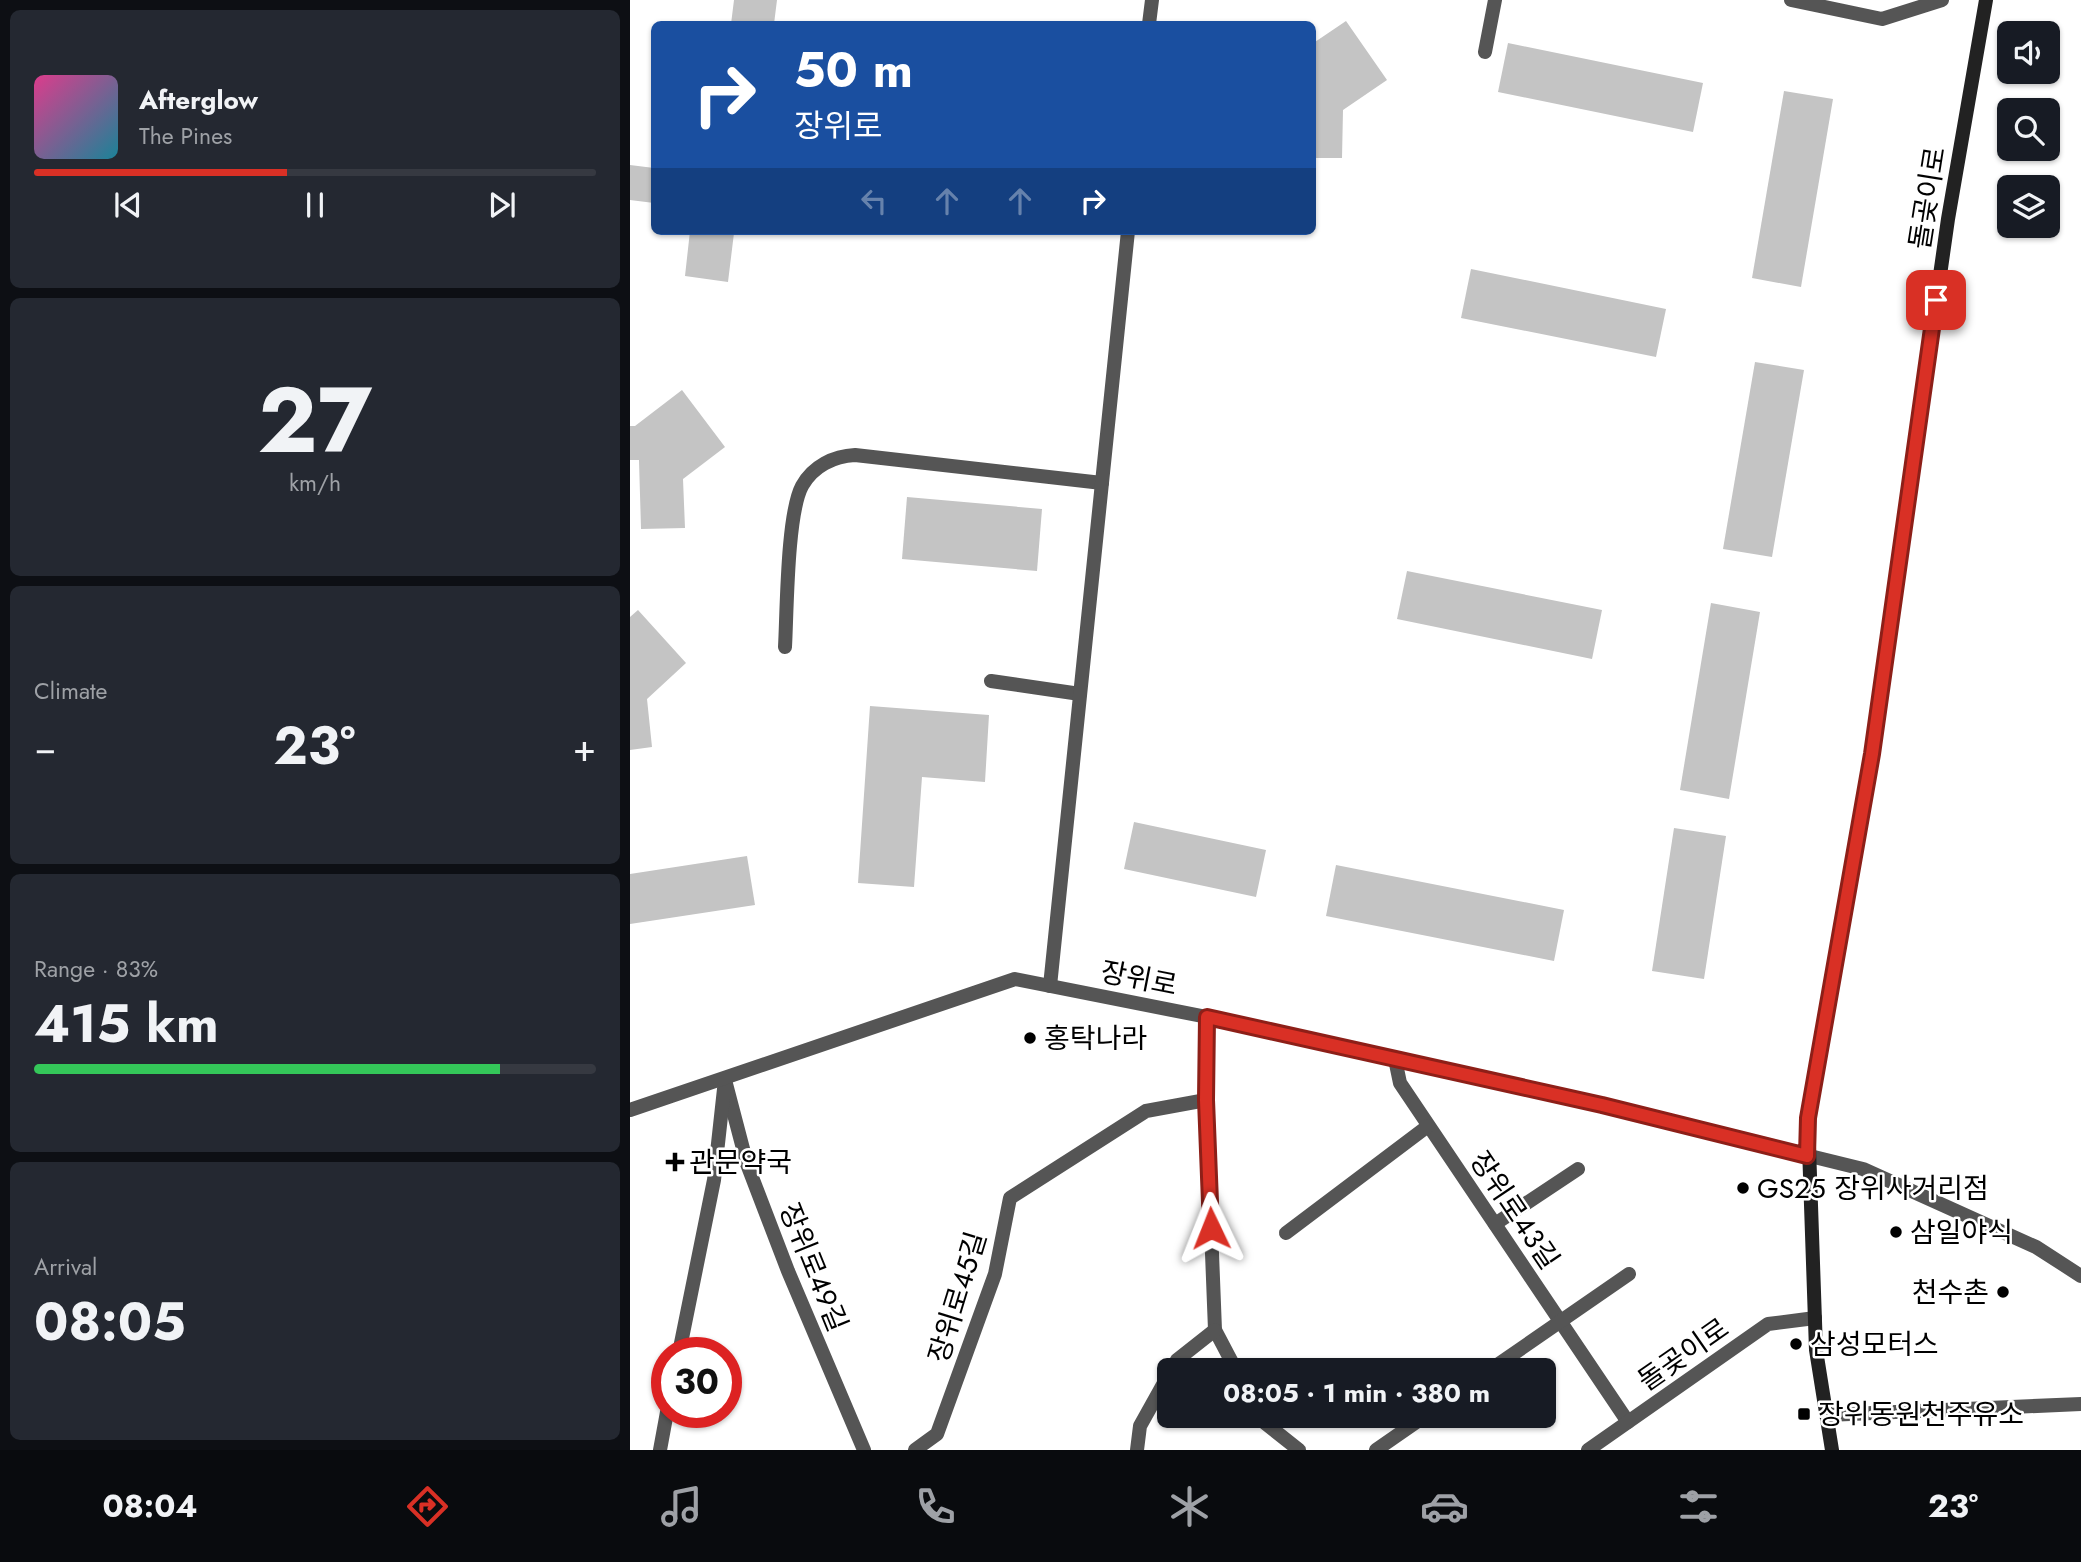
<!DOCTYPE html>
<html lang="en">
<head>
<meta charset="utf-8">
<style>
  body { margin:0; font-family:Jost,"Noto Sans KR",sans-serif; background:#242831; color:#f1f3f6; height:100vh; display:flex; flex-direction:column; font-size:26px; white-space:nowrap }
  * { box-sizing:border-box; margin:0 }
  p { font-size:23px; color:#9ea1a6 }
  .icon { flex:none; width:38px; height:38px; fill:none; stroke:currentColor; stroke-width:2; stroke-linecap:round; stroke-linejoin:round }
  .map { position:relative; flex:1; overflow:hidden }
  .side { display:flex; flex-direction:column; gap:10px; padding:10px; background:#0d0f14; width:630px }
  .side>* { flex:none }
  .guide { position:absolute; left:21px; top:21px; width:665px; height:214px; border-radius:10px; box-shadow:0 2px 5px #0004; background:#1a4fa0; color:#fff; overflow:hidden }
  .buttons { position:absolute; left:1367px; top:21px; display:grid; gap:14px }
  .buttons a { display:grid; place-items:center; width:63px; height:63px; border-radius:10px; background:#171b24; box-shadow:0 2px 5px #0004; font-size:35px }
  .speed { position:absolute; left:21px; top:1337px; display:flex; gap:14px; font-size:35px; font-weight:700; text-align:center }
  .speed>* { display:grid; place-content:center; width:91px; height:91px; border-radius:50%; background:#171b24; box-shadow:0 2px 5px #0004; line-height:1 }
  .speed .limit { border:10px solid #d22; background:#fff; color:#111 }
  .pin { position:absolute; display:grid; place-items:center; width:60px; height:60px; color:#fff; margin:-30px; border-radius:14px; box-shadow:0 4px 10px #0006 }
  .me { position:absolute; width:77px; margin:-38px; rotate:358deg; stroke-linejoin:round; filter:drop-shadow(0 0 5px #0008) }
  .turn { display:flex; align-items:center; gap:24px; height:147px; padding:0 28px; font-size:32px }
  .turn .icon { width:91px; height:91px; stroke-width:2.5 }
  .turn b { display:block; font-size:49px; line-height:60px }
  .lanes { display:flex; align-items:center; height:66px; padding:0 28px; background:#0003; justify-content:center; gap:35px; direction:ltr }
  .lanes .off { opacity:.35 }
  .big { font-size:52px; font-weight:700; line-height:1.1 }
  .side .tile { flex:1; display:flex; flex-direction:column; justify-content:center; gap:10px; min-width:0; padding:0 24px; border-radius:10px; background:#242831 }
  .side .dial { align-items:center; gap:0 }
  .dial b { font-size:91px; line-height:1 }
  .song { display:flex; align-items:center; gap:21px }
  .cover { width:84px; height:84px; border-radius:10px; background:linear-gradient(135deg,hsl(330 70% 55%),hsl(190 70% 35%)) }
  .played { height:7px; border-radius:4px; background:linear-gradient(90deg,#d93025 45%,#363941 45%) }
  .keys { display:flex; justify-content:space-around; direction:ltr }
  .heat { display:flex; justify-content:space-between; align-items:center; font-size:38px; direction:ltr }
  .charge { height:10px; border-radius:5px; background:linear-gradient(90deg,#34c759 83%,#363941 0) }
  .trip { position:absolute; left:527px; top:1358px; width:399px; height:70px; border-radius:10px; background:#171b24; box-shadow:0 2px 5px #0004; font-weight:700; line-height:70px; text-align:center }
  .menu { display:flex; height:112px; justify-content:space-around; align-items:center; background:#090b0e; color:#9ea1a6 }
  .menu .icon { width:49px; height:49px }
  .menu .selected { color:#d93025 }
  .menu b { font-size:32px; color:#f1f3f6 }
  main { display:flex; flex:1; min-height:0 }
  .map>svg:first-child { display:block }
  .building { fill:#c4c4c4 }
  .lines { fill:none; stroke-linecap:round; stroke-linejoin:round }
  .service { stroke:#555; stroke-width:14 }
  .minor { stroke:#555; stroke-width:14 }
  .tertiary { stroke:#555; stroke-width:14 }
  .secondary { stroke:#222; stroke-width:14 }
  .route-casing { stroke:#8d1f18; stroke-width:18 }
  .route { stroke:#d93025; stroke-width:12 }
  .poi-dot { fill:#000; stroke:#fff; stroke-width:2.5 }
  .labels { text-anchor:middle; stroke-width:5; stroke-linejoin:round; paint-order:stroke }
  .street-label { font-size:28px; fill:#000; stroke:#fff }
  .poi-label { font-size:28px; fill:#000; stroke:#fff; text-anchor:start }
</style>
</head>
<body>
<main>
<section class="side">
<div class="tile">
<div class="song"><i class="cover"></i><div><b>Afterglow</b><p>The Pines</p></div></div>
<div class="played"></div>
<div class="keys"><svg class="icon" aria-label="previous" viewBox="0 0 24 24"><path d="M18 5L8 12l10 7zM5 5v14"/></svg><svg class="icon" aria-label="pause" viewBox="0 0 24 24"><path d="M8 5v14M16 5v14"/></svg><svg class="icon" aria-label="next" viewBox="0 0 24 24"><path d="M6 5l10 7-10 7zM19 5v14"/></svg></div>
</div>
<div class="tile dial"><b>27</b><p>km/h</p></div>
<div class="tile"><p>Climate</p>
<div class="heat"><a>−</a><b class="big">23°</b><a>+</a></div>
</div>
<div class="tile"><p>Range · 83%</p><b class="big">415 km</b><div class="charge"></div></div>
<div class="tile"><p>Arrival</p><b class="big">08:05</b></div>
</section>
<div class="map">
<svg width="1451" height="1450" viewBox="0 0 1451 1450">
  <rect width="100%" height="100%" fill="#fff"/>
  <g class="building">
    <polygon points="104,0 147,0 144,24 101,24"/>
    <polygon points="716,21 757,80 713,110 712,158 682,158 682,44"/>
    <polygon points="878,43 1073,83 1063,132 868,92"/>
    <polygon points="1154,91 1203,99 1171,287 1122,278"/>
    <polygon points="0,165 24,168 24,203 0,200"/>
    <polygon points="60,231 108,231 104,233 98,282 55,276"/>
    <polygon points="841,269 1036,309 1026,357 831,318"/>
    <polygon points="1125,362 1174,370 1142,557 1093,549"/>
    <polygon points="52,390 95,447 53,479 55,528 11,529 9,460 0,460 0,426 5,426"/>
    <polygon points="277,497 412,509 407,571 272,559"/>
    <polygon points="777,571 972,610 962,659 767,619"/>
    <polygon points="1081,603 1130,612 1099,799 1050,790"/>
    <polygon points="8,610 56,663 17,699 22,747 0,750 0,617"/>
    <polygon points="240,706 359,715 355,782 292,777 284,887 228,883"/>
    <polygon points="504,822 636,850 626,897 494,869"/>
    <polygon points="1044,828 1096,836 1074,979 1022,971"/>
    <polygon points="117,856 125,905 0,924 0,874"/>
    <polygon points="706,865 934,910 924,961 696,916"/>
  </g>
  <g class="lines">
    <polyline class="service" points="361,681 450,694"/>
    <g class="minor">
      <polyline points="1161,0 1252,19 1312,0"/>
      <polyline points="519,24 522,0"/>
      <polyline points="855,52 865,0"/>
      <path d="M 155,647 C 157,611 157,514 172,486 C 183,466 204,456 225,455 L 472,483"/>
      <polyline points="420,986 498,231"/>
      <polyline points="577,1017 576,1100 585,1330 606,1370"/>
      <polyline points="765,1059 770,1083 998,1422"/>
      <polyline points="95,1080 117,1164 158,1271 234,1450"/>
      <polyline points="865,1224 948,1169"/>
      <polyline points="656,1233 798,1126"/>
      <polyline points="49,1353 84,1180 94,1089"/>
      <polyline points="541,1370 547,1360 585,1330"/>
      <polyline points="860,1370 999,1274"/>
      <polyline points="1197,1415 1451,1404"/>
      <polyline points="631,1416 635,1423 669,1450"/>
      <polyline points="30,1450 37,1412"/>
      <polyline points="285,1450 307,1434 365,1274 380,1198 516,1111 576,1100"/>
      <polyline points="507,1450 510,1426 539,1374"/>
      <polyline points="746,1450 795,1416"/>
      <polyline points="958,1450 1138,1324 1185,1318"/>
    </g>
    <polyline class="tertiary" points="0,1110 385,979 577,1017 972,1105 1233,1169 1406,1247 1451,1276"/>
    <polyline class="secondary" points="1202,1450 1186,1350 1178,1118 1242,753 1318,219 1356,0"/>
  </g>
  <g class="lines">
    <g class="route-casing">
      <polyline id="route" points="581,1228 576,1100 577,1017 972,1105 1177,1156 1178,1118 1242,754 1306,300"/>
    </g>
    <use href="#route" class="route"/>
  </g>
  <g class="poi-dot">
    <circle cx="400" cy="1038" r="7"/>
    <path d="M41.5 1151.5h7v7h7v7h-7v7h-7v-7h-7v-7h7z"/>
    <circle cx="1113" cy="1188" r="7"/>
    <circle cx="1266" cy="1232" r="7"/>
    <circle cx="1373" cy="1292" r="7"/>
    <circle cx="1166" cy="1344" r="7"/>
    <rect x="1167" y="1407" width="14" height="14" rx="3.5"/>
  </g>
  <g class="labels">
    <g class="street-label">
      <text transform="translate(1297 198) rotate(-81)" y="10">돌곶이로</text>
      <text transform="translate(509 978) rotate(11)" y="10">장위로</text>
      <text transform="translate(885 1210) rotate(56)" y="10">장위로43길</text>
      <text transform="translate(184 1267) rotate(68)" y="10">장위로49길</text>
      <text transform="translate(327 1297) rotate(-73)" y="10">장위로45길</text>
      <text transform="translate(1053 1354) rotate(-35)" y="10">돌곶이로</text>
    </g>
    <g class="poi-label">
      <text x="414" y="1048">홍탁나라</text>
      <text x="59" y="1172">관문약국</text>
      <text x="1127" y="1198">GS25 장위사거리점</text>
      <text x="1280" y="1242">삼일야식</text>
      <text x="1359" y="1302" text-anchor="end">천수촌</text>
      <text x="1180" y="1354">삼성모터스</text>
      <text x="1188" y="1424">장위동원천주유소</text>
    </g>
  </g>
</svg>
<div class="buttons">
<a><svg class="icon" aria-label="sound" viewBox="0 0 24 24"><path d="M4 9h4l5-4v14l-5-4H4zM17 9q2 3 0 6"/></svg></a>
<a><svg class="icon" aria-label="search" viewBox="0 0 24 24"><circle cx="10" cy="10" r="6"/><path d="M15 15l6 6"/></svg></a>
<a><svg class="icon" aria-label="layers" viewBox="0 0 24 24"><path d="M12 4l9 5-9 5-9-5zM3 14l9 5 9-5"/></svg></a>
</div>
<div class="speed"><div class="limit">30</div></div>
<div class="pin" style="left:1306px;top:300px;background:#d93025"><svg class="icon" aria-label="arrive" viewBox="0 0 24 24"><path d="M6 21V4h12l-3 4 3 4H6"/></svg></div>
<svg class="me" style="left:581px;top:1228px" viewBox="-20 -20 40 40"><path d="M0-17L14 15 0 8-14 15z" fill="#d93025" stroke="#fff" stroke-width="4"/></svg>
<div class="trip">08:05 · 1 min · 380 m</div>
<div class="guide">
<div class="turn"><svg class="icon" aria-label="right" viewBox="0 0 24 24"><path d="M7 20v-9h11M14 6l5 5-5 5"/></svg><div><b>50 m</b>장위로</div></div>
<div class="lanes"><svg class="icon off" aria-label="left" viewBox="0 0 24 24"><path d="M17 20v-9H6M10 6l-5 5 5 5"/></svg><svg class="icon off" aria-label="ahead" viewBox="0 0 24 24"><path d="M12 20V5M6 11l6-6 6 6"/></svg><svg class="icon off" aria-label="ahead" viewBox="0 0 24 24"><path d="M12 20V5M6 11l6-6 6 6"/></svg><svg class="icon" aria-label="right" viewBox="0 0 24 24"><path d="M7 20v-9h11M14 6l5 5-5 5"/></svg></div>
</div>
</div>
</main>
<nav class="menu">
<b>08:04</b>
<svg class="icon selected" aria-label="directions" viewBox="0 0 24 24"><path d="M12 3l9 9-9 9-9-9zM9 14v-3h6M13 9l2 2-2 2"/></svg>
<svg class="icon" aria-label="music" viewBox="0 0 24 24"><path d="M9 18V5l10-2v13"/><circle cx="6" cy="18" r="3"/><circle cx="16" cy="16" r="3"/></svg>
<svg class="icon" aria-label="phone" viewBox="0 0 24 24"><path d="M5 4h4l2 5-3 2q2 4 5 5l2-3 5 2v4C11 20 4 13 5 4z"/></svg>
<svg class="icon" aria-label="climate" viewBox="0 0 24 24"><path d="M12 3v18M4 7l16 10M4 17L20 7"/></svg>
<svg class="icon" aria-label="car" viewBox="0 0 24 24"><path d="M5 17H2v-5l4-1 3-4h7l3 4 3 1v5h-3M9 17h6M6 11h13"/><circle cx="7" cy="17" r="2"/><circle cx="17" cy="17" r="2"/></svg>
<svg class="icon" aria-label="filters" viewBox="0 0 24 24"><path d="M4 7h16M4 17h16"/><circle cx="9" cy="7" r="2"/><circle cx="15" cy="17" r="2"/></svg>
<b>23°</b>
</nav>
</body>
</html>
